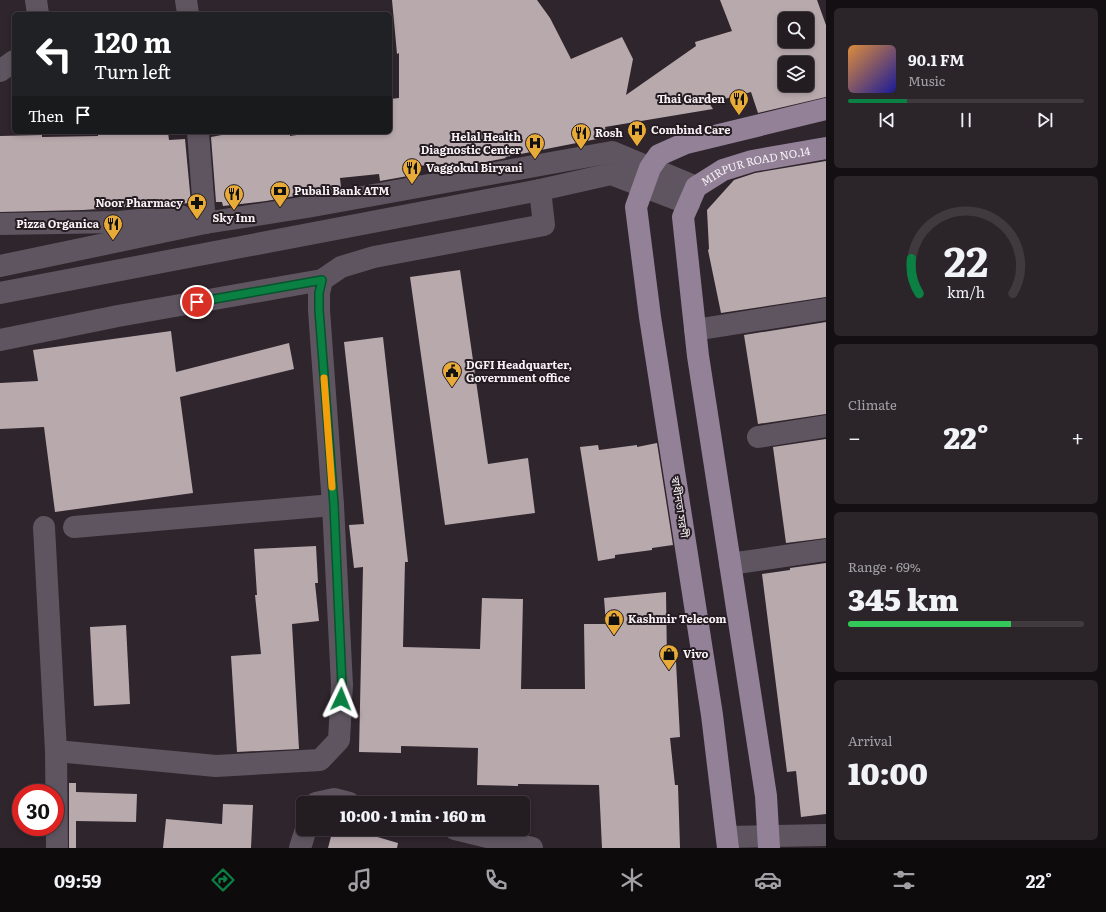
<!DOCTYPE html>
<html lang="en">
<head>
<meta charset="utf-8">
<style>
  body { margin:0; font-family:Literata,"Noto Sans Bengali",serif; background:#2b252a; color:#f1f3f6; height:100vh; display:flex; flex-direction:column; font-size:15px; white-space:nowrap }
  * { box-sizing:border-box; margin:0 }
  p { font-size:13px; color:#a3a1a5 }
  .icon { flex:none; width:22px; height:22px; fill:none; stroke:currentColor; stroke-width:2; stroke-linecap:round; stroke-linejoin:round }
  .map { position:relative; flex:1; overflow:hidden }
  .panel { display:flex; flex-direction:column; gap:8px; padding:8px; background:#130f12; width:280px }
  .panel>* { flex:none }
  .hud { position:absolute; left:12px; top:12px; width:380px; height:122px; border-radius:6px; box-shadow:0 2px 6px #0003,0 0 0 1px #403a3f; background:#202124; color:#fff; overflow:hidden }
  .fabs { position:absolute; left:778px; top:12px; display:grid; gap:8px }
  .fabs a { display:grid; place-items:center; width:36px; height:36px; border-radius:6px; background:#231c21; box-shadow:0 2px 6px #0003,0 0 0 1px #403a3f; font-size:20px }
  .speed { position:absolute; left:12px; top:784px; display:flex; gap:8px; font-size:20px; font-weight:700; text-align:center }
  .speed>* { display:grid; place-content:center; width:52px; height:52px; border-radius:50%; background:#231c21; box-shadow:0 2px 6px #0003,0 0 0 1px #403a3f; line-height:1 }
  .speed .limit { border:6px solid #d22; background:#fff; color:#111 }
  .pin { position:absolute; display:grid; place-items:center; width:34px; height:34px; color:#fff; margin:-17px; border:2px solid #fff; border-radius:50%; box-shadow:0 1px 4px #0007 }
  .me { position:absolute; width:44px; margin:-22px; rotate:2deg; stroke-linejoin:round; filter:drop-shadow(0 0 3px #0008) }
  .turn { display:flex; align-items:center; gap:14px; height:84px; padding:0 16px; font-size:18px }
  .turn .icon { width:52px; height:52px; stroke-width:2.5 }
  .turn b { display:block; font-size:28px; line-height:34px }
  .then { display:flex; align-items:center; height:38px; padding:0 16px; background:#0003; gap:8px; font-size:15px }
  .big { font-size:30px; font-weight:800; line-height:1.1 }
  .panel .widget { flex:1; display:flex; flex-direction:column; justify-content:center; gap:6px; min-width:0; padding:0 14px; border-radius:6px; background:#2b252a }
  .panel .dial { align-items:center; gap:0 }
  .dial svg { height:104px; overflow:visible; fill:none; stroke:#403a3f; stroke-width:7; stroke-linecap:round; text-anchor:middle }
  .dial text { fill:#f1f3f6; stroke:none }
  .song { display:flex; align-items:center; gap:12px }
  .cover { width:48px; height:48px; border-radius:6px; background:linear-gradient(135deg,hsl(30 70% 55%),hsl(240 70% 35%)) }
  .played { height:4px; border-radius:2px; background:linear-gradient(90deg,#0b8043 25%,#403a3f 25%) }
  .keys { display:flex; justify-content:space-around; direction:ltr }
  .heat { display:flex; justify-content:space-between; align-items:center; font-size:22px; direction:ltr }
  .charge { height:6px; border-radius:3px; background:linear-gradient(90deg,#34c759 69%,#403a3f 0) }
  .trip { position:absolute; left:296px; top:796px; width:234px; height:40px; border-radius:6px; background:#231c21; box-shadow:0 2px 6px #0003,0 0 0 1px #403a3f; font-weight:800; line-height:40px; text-align:center }
  .menu { display:flex; height:64px; justify-content:space-around; align-items:center; background:#0e0b0d; color:#a3a1a5 }
  .menu .icon { width:28px; height:28px }
  .menu .current { color:#0b8043 }
  .menu b { font-size:18px; color:#f1f3f6 }
  main { display:flex; flex:1; min-height:0 }
  .map>svg:first-child { display:block }
  .building { fill:#b8a9ad; fill-rule:evenodd }
  .lines { fill:none; stroke-linecap:round; stroke-linejoin:round }
  .minor { stroke:#5e5560; stroke-width:22 }
  .major { stroke:#928197; stroke-width:22 }
  .route-casing { stroke:#07532c; stroke-width:10 }
  .route { stroke:#0b8043; stroke-width:7 }
  .slow { stroke:#f59e0b; stroke-width:7 }
  .labels { text-anchor:middle; stroke-width:4; stroke-linejoin:round; paint-order:stroke }
  .poi-label { font-size:11px; font-weight:bold; fill:#f7f1f5; stroke:#251c22; text-anchor:start }
  .street-label { font-size:11px; fill:#f7f1f5; stroke:#251c22 }
</style>
</head>
<body>
<main>
<div class="map">
<svg width="826" height="848" viewBox="0 0 826 848">
  <rect width="100%" height="100%" fill="#2f252c"/>
  <g class="building">
    <path d="M 392,0 L 537,0 L 550,18 L 571,59 L 622,37 L 633,59 L 626,95 L 696,46 L 695,42 L 732,31 L 720,0 L 817,0 L 826,25 L 826,97 L 758,113 L 751,92 L 709,103 L 713,109 L 605,127 L 607,137 L 505,157 L 506,158 L 470,165 L 470,163 L 412,166 L 408,176 L 380,181 L 379,174 L 340,178 L 341,188 L 266,201 L 223,206 L 222,202 L 216,202 L 211,137 L 238,132 L 290,132 L 290,136 L 318,132 L 390,132 L 390,99 L 399,98 L 399,53 L 397,54 ZM 785,19 L 807,19 L 807,41 L 785,41 ZM 785,63 L 807,63 L 807,85 L 785,85 Z"/>
    <polygon points="98,132 168,132 169,140 185,139 191,203 83,210 0,212 0,136 42,135 42,137 98,136"/>
    <polygon points="826,161 826,297 721,313 708,250 709,249 707,210 734,180 755,173"/>
    <polygon points="460,270 488,464 528,458 535,513 445,525 410,277"/>
    <polygon points="826,322 826,414 758,424 744,335"/>
    <polygon points="171,331 176,372 289,343 294,369 180,397 193,493 55,512 44,427 0,429 0,383 38,381 33,350"/>
    <polygon points="383,337 408,562 405,562 403,647 480,649 482,598 523,599 521,689 585,689 584,624 606,624 604,598 666,592 667,662 676,662 680,737 670,738 675,785 678,785 680,848 602,848 599,785 518,784 518,786 477,785 478,748 401,746 401,753 359,752 363,567 354,568 349,525 364,524 344,342"/>
    <polygon points="826,439 826,538 786,543 773,447"/>
    <polygon points="657,443 673,545 652,548 652,550 615,555 615,558 598,561 580,447 598,445 599,450 637,445 637,447"/>
    <polygon points="316,546 318,583 315,583 319,621 292,624 299,749 237,752 231,656 261,654 255,595 257,595 254,549"/>
    <polygon points="826,563 826,814 801,817 796,771 787,772 762,574 790,570 790,568"/>
    <polygon points="126,625 130,704 94,706 90,627"/>
    <polygon points="69,783 76,783 76,792 137,794 136,822 76,821 76,848 69,848"/>
    <polygon points="223,804 253,805 251,848 163,848 166,819 222,824"/>
    <polygon points="333,829 350,829 398,843 397,848 328,848"/>
  </g>
  <g class="lines">
    <g class="minor">
      <polyline points="36,0 38,14"/>
      <polyline points="186,0 188,14"/>
      <polyline points="0,71 14,61"/>
      <polyline points="198,132 205,223"/>
      <polyline points="0,224 119,222 181,216"/>
      <polyline points="0,266 205,223 307,207 612,152 696,187"/>
      <polyline points="0,293 540,190 611,174 689,204"/>
      <polyline points="695,330 826,309"/>
      <polyline points="0,340 118,316 322,280"/>
      <polyline points="758,437 826,426"/>
      <polyline points="44,527 56,751 57,848"/>
      <polyline points="74,527 333,505"/>
      <polyline points="730,564 826,550"/>
      <polyline points="56,751 216,766 320,760 339,740 342,685 333,505 319,310 319,293 322,280 341,267 374,257 544,225 540,190"/>
      <polyline points="316,803 334,799 349,803"/>
      <polyline points="455,829 532,848"/>
      <polyline points="727,837 826,835"/>
      <polyline points="300,848 306,829"/>
    </g>
    <g class="major">
      <polyline points="728,848 712,715 650,317 636,207 650,168 659,155 686,143 826,109"/>
      <path id="s1" d="M 769,848 L 766,796 L 698,356 L 683,217 L 696,187 L 723,170 L 752,161 L 826,148"/>
    </g>
  </g>
  <g class="lines">
    <g class="route-casing">
      <polyline id="route" points="197,302 322,280 319,293 319,310 334,505 342,685 341,699"/>
    </g>
    <use href="#route" class="route"/>
    <polyline class="slow" points="324,378 332,487"/>
  </g>
  <defs>
    <g id="restaurant-pin" transform="scale(1)"><path d="M0 17L-7.5 6A9.5 9.5 0 1 1 7.5 6Z" fill="#e8ab37" stroke="#251c22"/><path d="M-5-6h1v4h1v-4h1v4h1v-4h1v5L-1.5 .5V6h-2V.5L-5-1ZM5-6V6H3V1.5H1.5Q1.5-4 5-6Z" fill="#111"/></g>
    <g id="hospital-pin" transform="scale(1)"><path d="M0 17L-7.5 6A9.5 9.5 0 1 1 7.5 6Z" fill="#e8ab37" stroke="#251c22"/><path d="M-5-5h3v3.5h4V-5h3V5h-3V1.5h-4V5h-3Z" fill="#111"/></g>
    <g id="bank-pin" transform="scale(1)"><path d="M0 17L-7.5 6A9.5 9.5 0 1 1 7.5 6Z" fill="#e8ab37" stroke="#251c22"/><path d="M-6-4H6V4H-6ZM0-2.3a2.3 2.3 0 1 0 0 4.6a2.3 2.3 0 1 0 0-4.6Z" fill="#111"/></g>
    <g id="pharmacy-pin" transform="scale(1)"><path d="M0 17L-7.5 6A9.5 9.5 0 1 1 7.5 6Z" fill="#e8ab37" stroke="#251c22"/><path d="M-2-6h4v4h4v4h-4v4h-4v-4h-4v-4h4Z" fill="#111"/></g>
    <g id="civic-pin" transform="scale(1)"><path d="M0 17L-7.5 6A9.5 9.5 0 1 1 7.5 6Z" fill="#e8ab37" stroke="#251c22"/><path d="M-.6-6.5H3V-4.5H.6V-3L4-1V1h2V6H-6V1h2V-1L-.6-3ZM-1.2 2.5V6h2.4V2.5Z" fill="#111"/></g>
    <g id="shop-pin" transform="scale(1)"><path d="M0 17L-7.5 6A9.5 9.5 0 1 1 7.5 6Z" fill="#e8ab37" stroke="#251c22"/><path d="M-5-2.5h2.3a2.7 3.5 0 0 1 5.4 0H5L5.5 6h-11ZM-1.5-2.5h3a1.5 2.3 0 0 0-3 0Z" fill="#111"/></g>
  </defs>
  <g fill-rule="evenodd">
    <use href="#restaurant-pin" x="739" y="99"/>
    <use href="#hospital-pin" x="637" y="130"/>
    <use href="#restaurant-pin" x="581" y="133"/>
    <use href="#hospital-pin" x="535" y="143"/>
    <use href="#restaurant-pin" x="412" y="168"/>
    <use href="#bank-pin" x="280" y="191"/>
    <use href="#restaurant-pin" x="234" y="194"/>
    <use href="#pharmacy-pin" x="197" y="203"/>
    <use href="#restaurant-pin" x="113" y="224"/>
    <use href="#civic-pin" x="452" y="371"/>
    <use href="#shop-pin" x="614" y="619"/>
    <use href="#shop-pin" x="669" y="654"/>
  </g>
  <g class="labels">
    <g class="poi-label">
      <text x="725" y="103" text-anchor="end">Thai Garden</text>
      <text x="651" y="134">Combind Care</text>
      <text x="595" y="137">Rosh</text>
      <text x="521" y="141" text-anchor="end">Helal Health<tspan x="521" dy="13">Diagnostic Center</tspan></text>
      <text x="426" y="172">Vaggokul Biryani</text>
      <text x="294" y="195">Pubali Bank ATM</text>
      <text x="183" y="207" text-anchor="end">Noor Pharmacy</text>
      <text x="234" y="222" text-anchor="middle">Sky Inn</text>
      <text x="99" y="228" text-anchor="end">Pizza Organica</text>
      <text x="466" y="369">DGFI Headquarter,<tspan x="466" dy="13">Government office</tspan></text>
      <text x="628" y="623">Kashmir Telecom</text>
      <text x="683" y="658">Vivo</text>
    </g>
    <g class="street-label">
      <text dy="4" stroke="none"><textPath href="#s1" startOffset="734">MIRPUR ROAD NO.14</textPath></text>
      <text transform="translate(680 507) rotate(81)" y="4">স্বাধীনতা সরণী</text>
    </g>
  </g>
</svg>
<div class="fabs">
<a><svg class="icon" aria-label="search" viewBox="0 0 24 24"><circle cx="10" cy="10" r="6"/><path d="M15 15l6 6"/></svg></a>
<a><svg class="icon" aria-label="layers" viewBox="0 0 24 24"><path d="M12 4l9 5-9 5-9-5zM3 14l9 5 9-5"/></svg></a>
</div>
<div class="speed"><div class="limit">30</div></div>
<div class="pin" style="left:197px;top:302px;background:#d93025"><svg class="icon" aria-label="arrive" viewBox="0 0 24 24"><path d="M6 21V4h12l-3 4 3 4H6"/></svg></div>
<svg class="me" style="left:341px;top:699px" viewBox="-20 -20 40 40"><path d="M0-17L14 15 0 8-14 15z" fill="#0b8043" stroke="#fff" stroke-width="4"/></svg>
<div class="trip">10:00 · 1 min · 160 m</div>
<div class="hud">
<div class="turn"><svg class="icon" aria-label="left" viewBox="0 0 24 24"><path d="M17 20v-9H6M10 6l-5 5 5 5"/></svg><div><b>120 m</b>Turn left</div></div>
<div class="then">Then<svg class="icon" aria-label="arrive" viewBox="0 0 24 24"><path d="M6 21V4h12l-3 4 3 4H6"/></svg></div>
</div>
</div>
<section class="panel">
<div class="widget">
<div class="song"><i class="cover"></i><div><b>90.1 FM</b><p>Music</p></div></div>
<div class="played"></div>
<div class="keys"><svg class="icon" aria-label="previous" viewBox="0 0 24 24"><path d="M18 5L8 12l10 7zM5 5v14"/></svg><svg class="icon" aria-label="pause" viewBox="0 0 24 24"><path d="M8 5v14M16 5v14"/></svg><svg class="icon" aria-label="next" viewBox="0 0 24 24"><path d="M6 5l10 7-10 7zM19 5v14"/></svg></div>
</div>
<div class="widget dial"><svg viewBox="0 0 100 80">
<path d="M14 69A42 42 0 1 1 86 69"/>
<path d="M14 69A42 42 0 0 1 8 42" stroke="#0b8043"/>
<text x="50" y="56" font-size="32" font-weight="700">22</text>
<text x="50" y="72" font-size="11">km/h</text>
</svg></div>
<div class="widget"><p>Climate</p>
<div class="heat"><a>−</a><b class="big">22°</b><a>+</a></div>
</div>
<div class="widget"><p>Range · 69%</p><b class="big">345 km</b><div class="charge"></div></div>
<div class="widget"><p>Arrival</p><b class="big">10:00</b></div>
</section>
</main>
<nav class="menu">
<b>09:59</b>
<svg class="icon current" aria-label="directions" viewBox="0 0 24 24"><path d="M12 3l9 9-9 9-9-9zM9 14v-3h6M13 9l2 2-2 2"/></svg>
<svg class="icon" aria-label="music" viewBox="0 0 24 24"><path d="M9 18V5l10-2v13"/><circle cx="6" cy="18" r="3"/><circle cx="16" cy="16" r="3"/></svg>
<svg class="icon" aria-label="phone" viewBox="0 0 24 24"><path d="M5 4h4l2 5-3 2q2 4 5 5l2-3 5 2v4C11 20 4 13 5 4z"/></svg>
<svg class="icon" aria-label="climate" viewBox="0 0 24 24"><path d="M12 3v18M4 7l16 10M4 17L20 7"/></svg>
<svg class="icon" aria-label="car" viewBox="0 0 24 24"><path d="M5 17H2v-5l4-1 3-4h7l3 4 3 1v5h-3M9 17h6M6 11h13"/><circle cx="7" cy="17" r="2"/><circle cx="17" cy="17" r="2"/></svg>
<svg class="icon" aria-label="filters" viewBox="0 0 24 24"><path d="M4 7h16M4 17h16"/><circle cx="9" cy="7" r="2"/><circle cx="15" cy="17" r="2"/></svg>
<b>22°</b>
</nav>
</body>
</html>
